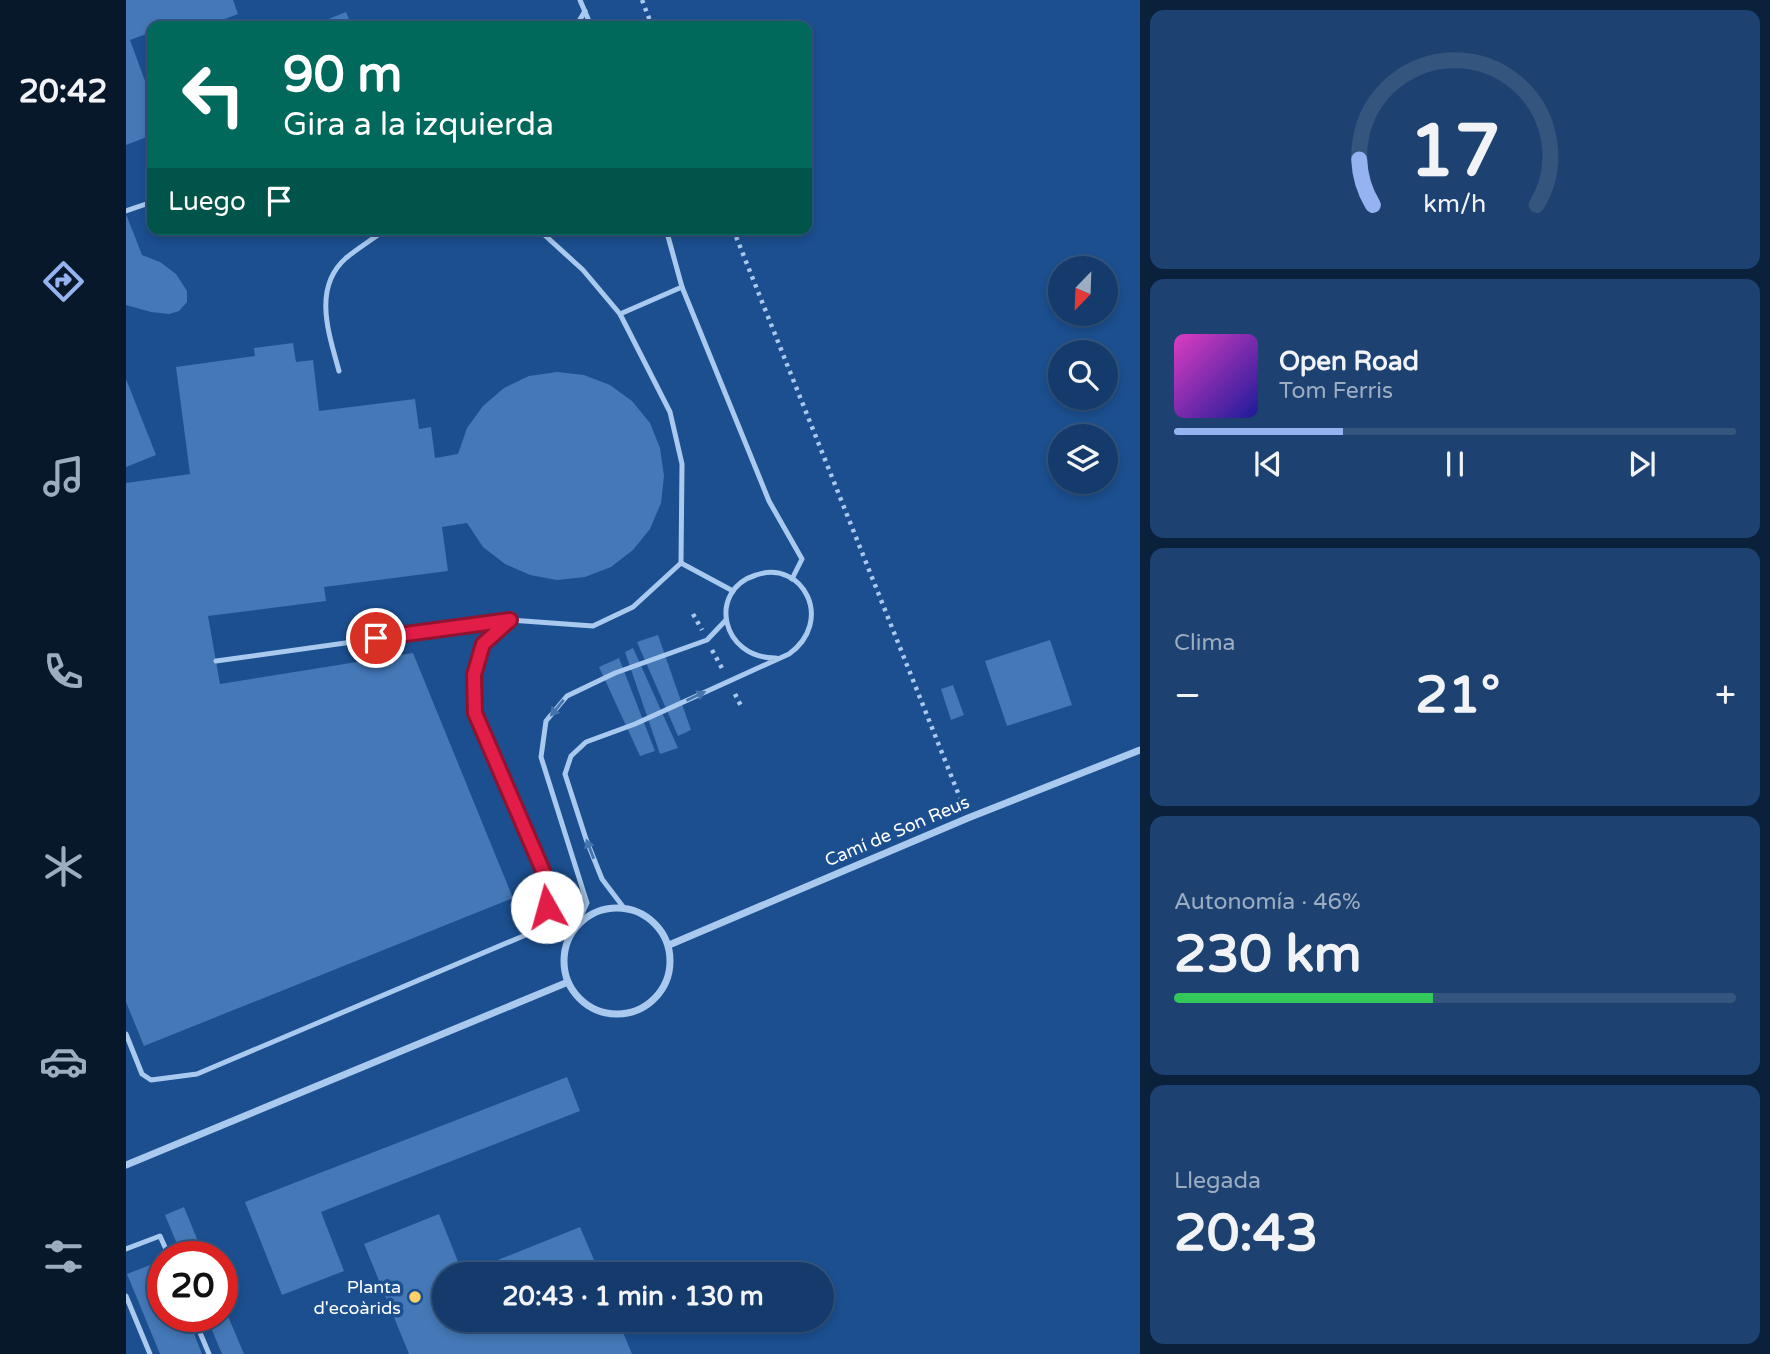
<!DOCTYPE html>
<html lang="es">
<head>
<meta charset="utf-8">
<style>
  body { margin:0; font-family:"Varela Round",sans-serif; background:#1d4271; color:#f1f3f6; height:100vh; display:flex; flex-direction:column; font-size:26px; white-space:nowrap }
  * { box-sizing:border-box; margin:0 }
  p { font-size:23px; color:#9dadc1 }
  .icon { flex:none; width:38px; height:38px; fill:none; stroke:currentColor; stroke-width:2; stroke-linecap:round; stroke-linejoin:round }
  .map { position:relative; flex:1; overflow:hidden }
  .sheet { display:flex; flex-direction:column; gap:10px; padding:10px; background:#0b203b; width:630px }
  .sheet>* { flex:none }
  .top-card { position:absolute; left:21px; top:21px; width:665px; height:214px; border-radius:14px; box-shadow:0 4px 10px #0003,0 0 0 2px #33557e; background:#00695c; color:#fff; overflow:hidden }
  .needle { width:46px; rotate:203deg }
  .buttons { position:absolute; left:922px; top:256px; display:grid; gap:14px }
  .buttons a { display:grid; place-items:center; width:70px; height:70px; border-radius:50%; background:#143b6b; box-shadow:0 4px 10px #0003,0 0 0 2px #33557e; font-size:35px }
  .speed { position:absolute; left:21px; top:1241px; display:flex; gap:14px; font-size:35px; font-weight:700; text-align:center }
  .speed>* { display:grid; place-content:center; width:91px; height:91px; border-radius:50%; background:#143b6b; box-shadow:0 4px 10px #0003,0 0 0 2px #33557e; line-height:1 }
  .speed .limit { border:10px solid #d22; background:#fff; color:#111 }
  .pin { position:absolute; display:grid; place-items:center; width:60px; height:60px; color:#fff; margin:-30px; border:4px solid #fff; border-radius:50%; box-shadow:0 2px 7px #0007 }
  .me { position:absolute; width:77px; margin:-38px; rotate:353deg; stroke-linejoin:round; filter:drop-shadow(0 0 5px #0008) }
  .turn { display:flex; align-items:center; gap:24px; height:147px; padding:0 21px; font-size:32px }
  .turn .icon { width:91px; height:91px; stroke-width:2.5 }
  .turn b { display:block; font-size:49px; line-height:60px }
  .then { display:flex; align-items:center; height:66px; padding:0 21px; background:#0003; gap:14px; font-size:26px }
  .big { font-size:52px; font-weight:700; line-height:1.1 }
  .sheet .tile { flex:1; display:flex; flex-direction:column; justify-content:center; gap:10px; min-width:0; padding:0 24px; border-radius:14px; background:#1d4271 }
  .sheet .dial { align-items:center; gap:0 }
  .dial svg { height:182px; overflow:visible; fill:none; stroke:#33557e; stroke-width:7; stroke-linecap:round; text-anchor:middle }
  .dial text { fill:#f1f3f6; stroke:none }
  .song { display:flex; align-items:center; gap:21px }
  .cover { width:84px; height:84px; border-radius:10px; background:linear-gradient(135deg,hsl(310 70% 55%),hsl(240 70% 35%)) }
  .played { height:7px; border-radius:4px; background:linear-gradient(90deg,#95b2f1 30%,#33557e 30%) }
  .keys { display:flex; justify-content:space-around; direction:ltr }
  .heat { display:flex; justify-content:space-between; align-items:center; font-size:38px; direction:ltr }
  .charge { height:10px; border-radius:5px; background:linear-gradient(90deg,#34c759 46%,#33557e 0) }
  .trip { position:absolute; left:306px; top:1262px; width:402px; height:70px; border-radius:35px; background:#143b6b; box-shadow:0 4px 10px #0003,0 0 0 2px #33557e; font-weight:700; line-height:70px; text-align:center }
  main { display:flex; flex:1; min-height:0 }
  .tabs { display:flex; flex-direction:column; width:126px; justify-content:space-around; align-items:center; background:#08182b; color:#9dadc1 }
  .tabs .icon { width:49px; height:49px }
  .tabs .on { color:#95b2f1 }
  .tabs b { font-size:32px; color:#f1f3f6 }
  .map>svg:first-child { display:block }
  .building { fill:#4478b7 }
  .lines { fill:none; stroke-linecap:round; stroke-linejoin:round }
  .path { stroke:#a9c9ee; stroke-width:4.5; stroke-dasharray:3.5 5; stroke-linecap:butt }
  .service { stroke:#a9c9ee; stroke-width:5 }
  .minor { stroke:#a9c9ee; stroke-width:7 }
  .oneway { fill:#4674ac }
  .route-casing { stroke:#92132f; stroke-width:18 }
  .route { stroke:#e11d48; stroke-width:12 }
  .poi-dot { fill:#ffd166; stroke:#1b4f8f; stroke-width:2.5 }
  .labels { text-anchor:middle; stroke-width:7; stroke-linejoin:round; paint-order:stroke }
  .street-label { font-size:18px; fill:#fff; stroke:#1b4f8f }
  .poi-label { font-size:18px; fill:#fff; stroke:#1b4f8f; text-anchor:end }
</style>
</head>
<body>
<main>
<nav class="tabs">
<b>20:42</b>
<svg class="icon on" aria-label="directions" viewBox="0 0 24 24"><path d="M12 3l9 9-9 9-9-9zM9 14v-3h6M13 9l2 2-2 2"/></svg>
<svg class="icon" aria-label="music" viewBox="0 0 24 24"><path d="M9 18V5l10-2v13"/><circle cx="6" cy="18" r="3"/><circle cx="16" cy="16" r="3"/></svg>
<svg class="icon" aria-label="phone" viewBox="0 0 24 24"><path d="M5 4h4l2 5-3 2q2 4 5 5l2-3 5 2v4C11 20 4 13 5 4z"/></svg>
<svg class="icon" aria-label="climate" viewBox="0 0 24 24"><path d="M12 3v18M4 7l16 10M4 17L20 7"/></svg>
<svg class="icon" aria-label="car" viewBox="0 0 24 24"><path d="M5 17H2v-5l4-1 3-4h7l3 4 3 1v5h-3M9 17h6M6 11h13"/><circle cx="7" cy="17" r="2"/><circle cx="17" cy="17" r="2"/></svg>
<svg class="icon" aria-label="filters" viewBox="0 0 24 24"><path d="M4 7h16M4 17h16"/><circle cx="9" cy="7" r="2"/><circle cx="15" cy="17" r="2"/></svg>
</nav>
<div class="map">
<svg width="1014" height="1354" viewBox="0 0 1014 1354">
  <rect width="100%" height="100%" fill="#1b4f8f"/>
  <g class="building">
    <polygon points="0,0 107,0 112,14 80,26 26,26 26,32 4,40 26,100 26,135 0,145"/>
    <polygon points="220,12 226,26 185,26"/>
    <polygon points="0,214 16,255 34,262 50,274 61,291 61,302 53,311 43,314 25,312 0,305"/>
    <polygon points="167,343 170,362 187,360 193,411 289,399 293,429 305,427 309,458 332,454 341,428 357,406 378,388 403,376 431,372 458,375 484,385 506,401 524,423 534,448 538,476 535,503 524,529 507,550 485,567 459,577 431,580 404,575 379,564 357,547 341,523 316,527 322,571 198,587 200,601 82,616 94,684 287,653 387,898 18,1046 0,1002 0,483 64,474 50,367 129,356 128,348"/>
    <polygon points="0,379 30,455 0,467"/>
    <polygon points="532,635 565,730 552,736 511,642"/>
    <polygon points="924,640 946,705 881,726 859,661"/>
    <polygon points="507,648 552,748 534,754 499,652"/>
    <polygon points="493,658 529,751 514,756 473,667"/>
    <polygon points="827,685 838,715 825,720 815,689"/>
    <polygon points="441,1077 454,1111 195,1212 218,1271 156,1295 119,1202"/>
    <polygon points="58,1207 78,1256 56,1256 39,1215"/>
    <polygon points="313,1214 337,1274 318,1274 318,1320 492,1320 506,1354 283,1354 238,1244"/>
    <polygon points="454,1227 474,1274 337,1274"/>
    <polygon points="37,1260 37,1316 61,1316 76,1354 34,1354 1,1274"/>
    <polygon points="96,1302 118,1354 96,1354 80,1316 96,1316"/>
  </g>
  <g class="lines">
    <g class="path">
      <polyline points="516,0 526,26"/>
      <polyline points="607,229 838,808"/>
      <polyline points="567,614 576,630"/>
      <polyline points="586,650 597,670"/>
      <polyline points="609,694 616,708"/>
    </g>
    <g class="service">
      <polyline points="454,0 465,26"/>
      <polyline points="450,26 459,11"/>
      <polyline points="0,211 26,202"/>
      <polyline points="540,229 556,287 643,501 676,559 666,579"/>
      <polyline points="494,314 556,287"/>
      <path d="M 213,371 C 203,334 186,288 220,258 C 232,248 247,239 260,229"/>
      <polyline points="555,563 607,591"/>
      <polyline points="90,661 384,620"/>
      <path d="M 498,908 L 476,879 L 460,839 L 439,774 L 445,756 L 460,742 L 509,724 L 663,654 C 709,621 677,559 630,575 C 581,590 595,659 650,658"/>
      <polyline points="450,927 461,903 415,757 420,721 441,696 489,673 581,640 600,620"/>
      <polyline points="0,1034 16,1074 25,1080 71,1074 409,931 421,907 417,871 349,713 348,675 357,644 384,620 467,626 507,607 555,563 556,464 544,412 494,314 457,270 412,229"/>
      <polyline points="0,1249 34,1236 43,1256"/>
      <polyline points="0,1296 24,1354"/>
      <polyline points="67,1316 83,1354"/>
    </g>
    <g class="minor">
      <circle cx="491" cy="961" r="53"/>
      <polyline points="543,945 842,818 1014,750"/>
      <polyline points="0,1165 442,982"/>
    </g>
  </g>
  <defs><path id="oneway-solid" d="M-6-.8H1V-3.2L6.5 0L1 3.2V.8H-6Z" transform="scale(1.75)"/></defs>
  <g class="oneway">
    <use href="#oneway-solid" transform="translate(570 696) rotate(-25)"/>
    <use href="#oneway-solid" transform="translate(431 708) rotate(129)"/>
    <use href="#oneway-solid" transform="translate(464 849) rotate(-111)"/>
  </g>
  <g class="lines">
    <g class="route-casing">
      <polyline id="route" points="250,638 384,620 357,644 348,675 349,713 417,871 421,907"/>
    </g>
    <use href="#route" class="route"/>
  </g>
  <circle class="poi-dot" cx="289" cy="1297" r="7"/>
  <g class="labels">
    <g class="street-label">
      <text transform="translate(771 831) rotate(-23)" y="6">Camí de Son Reus</text>
    </g>
    <g class="poi-label">
      <text x="275" y="1293">Planta<tspan x="275" dy="21">d'ecoàrids</tspan></text>
    </g>
  </g>
</svg>
<div class="buttons">
<a><svg class="needle" viewBox="-14 -14 28 28"><path d="M0-13l5 13h-10z" fill="#e53935"/><path d="M0 13l5-13h-10z" fill="#9dadc1"/></svg></a>
<a><svg class="icon" aria-label="search" viewBox="0 0 24 24"><circle cx="10" cy="10" r="6"/><path d="M15 15l6 6"/></svg></a>
<a><svg class="icon" aria-label="layers" viewBox="0 0 24 24"><path d="M12 4l9 5-9 5-9-5zM3 14l9 5 9-5"/></svg></a>
</div>
<div class="speed"><div class="limit">20</div></div>
<div class="pin" style="left:250px;top:638px;background:#d93025"><svg class="icon" aria-label="arrive" viewBox="0 0 24 24"><path d="M6 21V4h12l-3 4 3 4H6"/></svg></div>
<svg class="me" style="left:421px;top:907px" viewBox="-20 -20 40 40"><circle r="19" fill="#fff"/><path d="M0-13L10 11 0 6-10 11z" fill="#e11d48"/></svg>
<div class="trip">20:43 · 1 min · 130 m</div>
<div class="top-card">
<div class="turn"><svg class="icon" aria-label="left" viewBox="0 0 24 24"><path d="M17 20v-9H6M10 6l-5 5 5 5"/></svg><div><b>90 m</b>Gira a la izquierda</div></div>
<div class="then">Luego<svg class="icon" aria-label="arrive" viewBox="0 0 24 24"><path d="M6 21V4h12l-3 4 3 4H6"/></svg></div>
</div>
</div>
<section class="sheet">
<div class="tile dial"><svg viewBox="0 0 100 80">
<path d="M14 69A42 42 0 1 1 86 69"/>
<path d="M14 69A42 42 0 0 1 8 49" stroke="#95b2f1"/>
<text x="50" y="56" font-size="32" font-weight="700">17</text>
<text x="50" y="72" font-size="11">km/h</text>
</svg></div>
<div class="tile">
<div class="song"><i class="cover"></i><div><b>Open Road</b><p>Tom Ferris</p></div></div>
<div class="played"></div>
<div class="keys"><svg class="icon" aria-label="previous" viewBox="0 0 24 24"><path d="M18 5L8 12l10 7zM5 5v14"/></svg><svg class="icon" aria-label="pause" viewBox="0 0 24 24"><path d="M8 5v14M16 5v14"/></svg><svg class="icon" aria-label="next" viewBox="0 0 24 24"><path d="M6 5l10 7-10 7zM19 5v14"/></svg></div>
</div>
<div class="tile"><p>Clima</p>
<div class="heat"><a>−</a><b class="big">21°</b><a>+</a></div>
</div>
<div class="tile"><p>Autonomía · 46%</p><b class="big">230 km</b><div class="charge"></div></div>
<div class="tile"><p>Llegada</p><b class="big">20:43</b></div>
</section>
</main>
</body>
</html>
